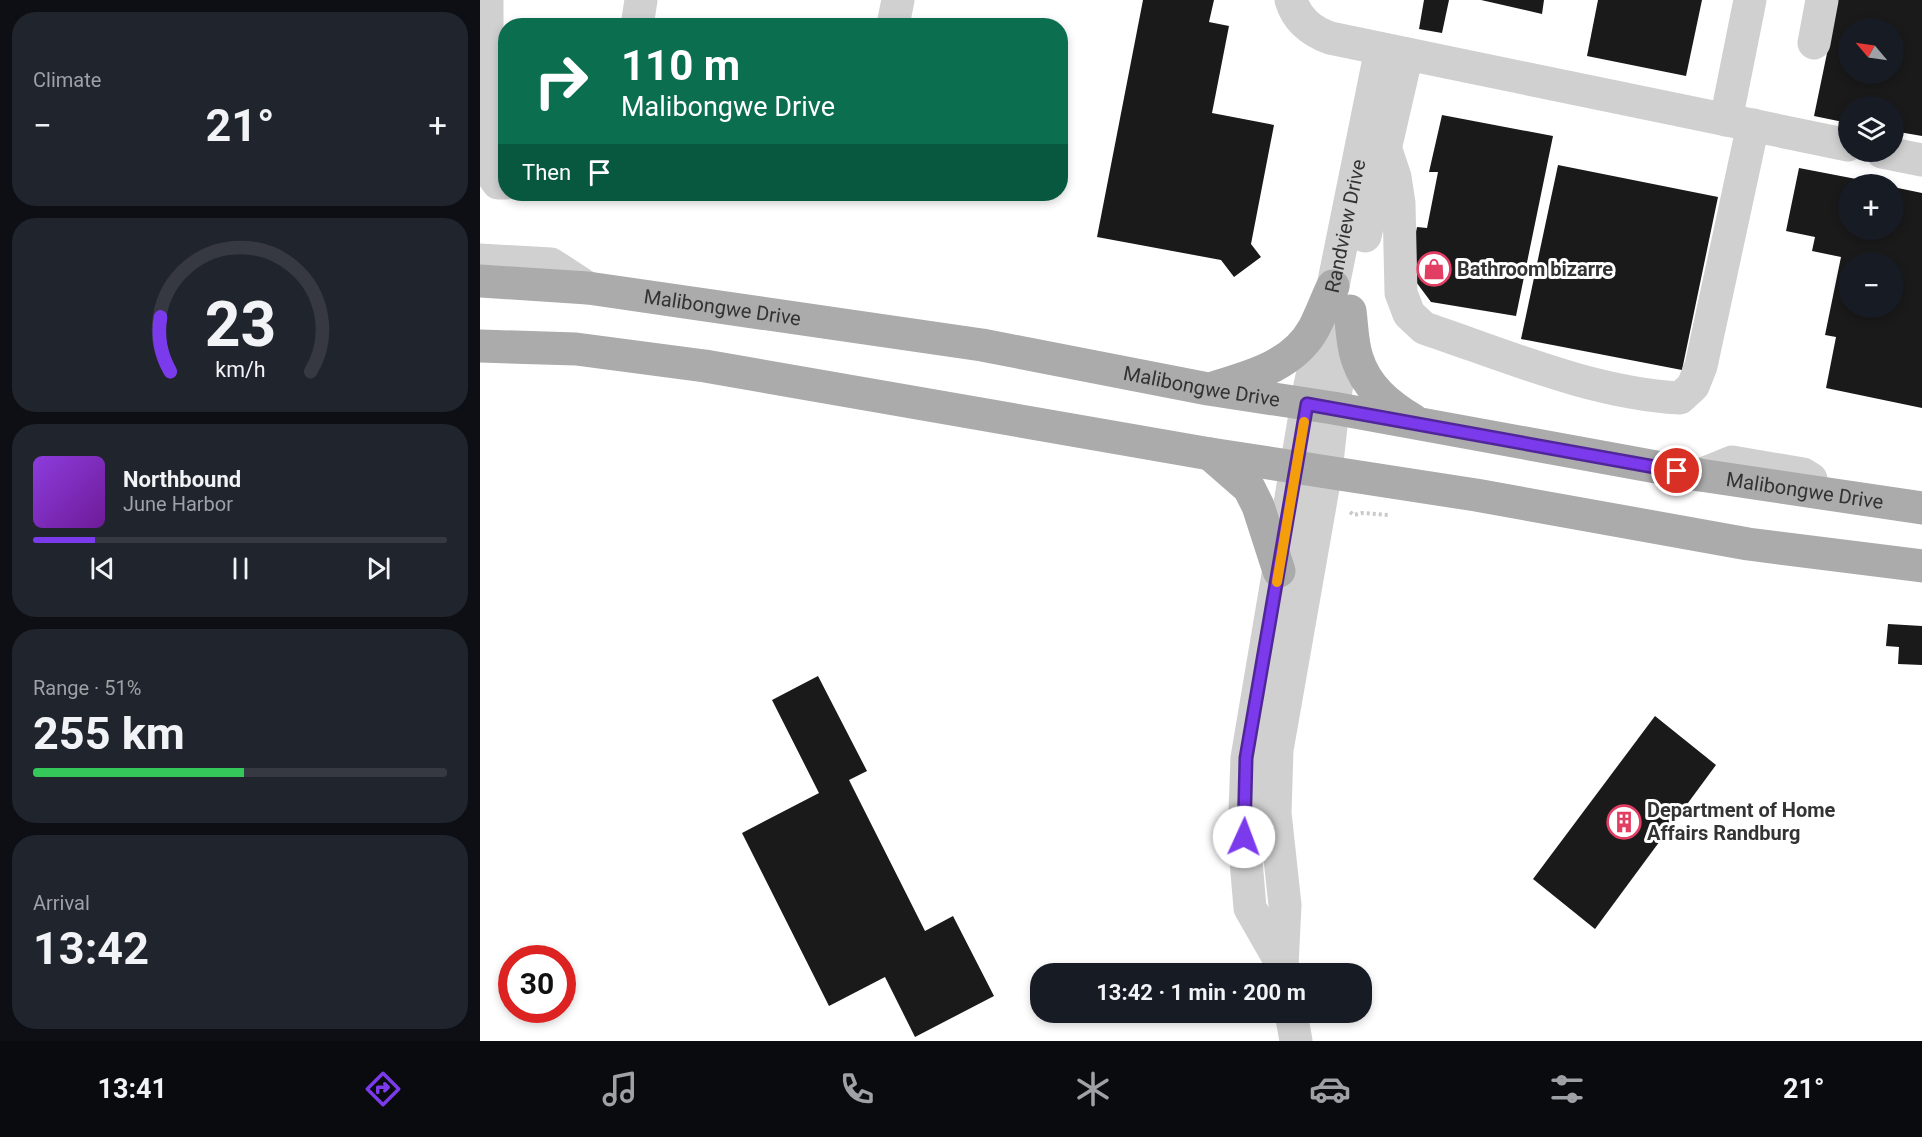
<!DOCTYPE html>
<html lang="en">
<head>
<meta charset="utf-8">
<style>
  body { margin:0; font-family:Roboto,sans-serif; background:#20242c; color:#f1f3f6; height:100vh; display:flex; flex-direction:column; font-size:22px; white-space:nowrap }
  * { box-sizing:border-box; margin:0 }
  p { font-size:20px; color:#9ea1a6 }
  .icon { flex:none; width:33px; height:33px; fill:none; stroke:currentColor; stroke-width:2; stroke-linecap:round; stroke-linejoin:round }
  .map { position:relative; flex:1; overflow:hidden }
  .drawer { display:flex; flex-direction:column; gap:12px; padding:12px; background:#0d0f14; width:480px }
  .drawer>* { flex:none }
  .top-card { position:absolute; left:18px; top:18px; width:570px; height:183px; border-radius:24px; box-shadow:0 3px 9px #0003; background:#0b6e4f; color:#fff; overflow:hidden }
  .needle { width:39px; rotate:299deg }
  .tools { position:absolute; left:1358px; top:18px; display:grid; gap:12px }
  .tools a { display:grid; place-items:center; width:66px; height:66px; border-radius:50%; background:#171b24; box-shadow:0 3px 9px #0003; font-size:30px }
  .speed { position:absolute; left:18px; top:945px; display:flex; gap:12px; font-size:30px; font-weight:700; text-align:center }
  .speed>* { display:grid; place-content:center; width:78px; height:78px; border-radius:50%; background:#171b24; box-shadow:0 3px 9px #0003; line-height:1 }
  .speed .limit { border:9px solid #d22; background:#fff; color:#111 }
  .pin { position:absolute; display:grid; place-items:center; width:51px; height:51px; color:#fff; margin:-26px; border:3px solid #fff; border-radius:50%; box-shadow:0 2px 6px #0007 }
  .me { position:absolute; width:66px; margin:-33px; rotate:2deg; stroke-linejoin:round; filter:drop-shadow(0 0 4px #0008) }
  .turn { display:flex; align-items:center; gap:21px; height:126px; padding:0 24px; font-size:27px }
  .turn .icon { width:78px; height:78px; stroke-width:2.5 }
  .turn b { display:block; font-size:42px; line-height:51px }
  .then { display:flex; align-items:center; height:57px; padding:0 24px; background:#0003; gap:12px; font-size:22px }
  .big { font-size:45px; font-weight:700; line-height:1.1 }
  .drawer .tile { flex:1; display:flex; flex-direction:column; justify-content:center; gap:9px; min-width:0; padding:0 21px; border-radius:24px; background:#20242c }
  .drawer .dial { align-items:center; gap:0 }
  .dial svg { height:156px; overflow:visible; fill:none; stroke:#363941; stroke-width:7; stroke-linecap:round; text-anchor:middle }
  .dial text { fill:#f1f3f6; stroke:none }
  .song { display:flex; align-items:center; gap:18px }
  .cover { width:72px; height:72px; border-radius:9px; background:linear-gradient(135deg,hsl(270 70% 55%),hsl(280 70% 35%)) }
  .played { height:6px; border-radius:3px; background:linear-gradient(90deg,#7c3aed 15%,#363941 15%) }
  .keys { display:flex; justify-content:space-around; direction:ltr }
  .heat { display:flex; justify-content:space-between; align-items:center; font-size:33px; direction:ltr }
  .charge { height:9px; border-radius:4px; background:linear-gradient(90deg,#34c759 51%,#363941 0) }
  .trip { position:absolute; left:550px; top:963px; width:342px; height:60px; border-radius:24px; background:#171b24; box-shadow:0 3px 9px #0003; font-weight:700; line-height:60px; text-align:center }
  .tabs { display:flex; height:96px; justify-content:space-around; align-items:center; background:#090b0e; color:#9ea1a6 }
  .tabs .icon { width:42px; height:42px }
  .tabs .on { color:#7c3aed }
  .tabs b { font-size:27px; color:#f1f3f6 }
  main { display:flex; flex:1; min-height:0 }
  .map>svg:first-child { display:block }
  .building { fill:#1a1a1a; fill-rule:evenodd }
  .lines { fill:none; stroke-linecap:round; stroke-linejoin:round }
  .path { stroke:#cacaca; stroke-width:4; stroke-dasharray:3 3; stroke-linecap:butt }
  .minor { stroke:#d0d0d0; stroke-width:33 }
  .major { stroke:#ababab; stroke-width:33 }
  .route-casing { stroke:#51269a; stroke-width:15 }
  .route { stroke:#7c3aed; stroke-width:10 }
  .slow { stroke:#f59e0b; stroke-width:10 }
  .labels { text-anchor:middle; stroke-width:6; stroke-linejoin:round; paint-order:stroke }
  .street-label { font-size:20px; fill:#333; stroke:#fff }
  .poi-label { font-size:20px; font-weight:bold; fill:#333; stroke:#fff; text-anchor:start }
</style>
</head>
<body>
<main>
<section class="drawer">
<div class="tile"><p>Climate</p>
<div class="heat"><a>−</a><b class="big">21°</b><a>+</a></div>
</div>
<div class="tile dial"><svg viewBox="0 0 100 80">
<path d="M14 69A42 42 0 1 1 86 69"/>
<path d="M14 69A42 42 0 0 1 9 41" stroke="#7c3aed"/>
<text x="50" y="56" font-size="32" font-weight="700">23</text>
<text x="50" y="72" font-size="11">km/h</text>
</svg></div>
<div class="tile">
<div class="song"><i class="cover"></i><div><b>Northbound</b><p>June Harbor</p></div></div>
<div class="played"></div>
<div class="keys"><svg class="icon" aria-label="previous" viewBox="0 0 24 24"><path d="M18 5L8 12l10 7zM5 5v14"/></svg><svg class="icon" aria-label="pause" viewBox="0 0 24 24"><path d="M8 5v14M16 5v14"/></svg><svg class="icon" aria-label="next" viewBox="0 0 24 24"><path d="M6 5l10 7-10 7zM19 5v14"/></svg></div>
</div>
<div class="tile"><p>Range · 51%</p><b class="big">255 km</b><div class="charge"></div></div>
<div class="tile"><p>Arrival</p><b class="big">13:42</b></div>
</section>
<div class="map">
<svg width="1442" height="1041" viewBox="0 0 1442 1041">
  <rect width="100%" height="100%" fill="#fff"/>
  <g class="building">
    <polygon points="663,0 734,0 729,22 749,26 732,113 794,125 771,244 781,257 754,277 741,260 617,237"/>
    <polygon points="944,0 969,0 962,33 939,29"/>
    <polygon points="1001,0 1064,0 1062,14"/>
    <polygon points="1118,0 1222,0 1206,76 1107,56"/>
    <path d="M 1358,0 L 1442,0 L 1442,136 L 1413,131 L 1413,106 L 1368,106 L 1368,123 L 1334,116 ZM 1368,28 L 1413,28 L 1413,74 L 1368,74 Z"/>
    <polygon points="962,115 1073,136 1036,316 951,302 928,271 937,227 947,228 958,172 949,172"/>
    <polygon points="1078,165 1238,197 1202,370 1041,339"/>
    <path d="M 1319,168 L 1397,183 L 1368,184 L 1368,230 L 1413,230 L 1413,187 L 1442,193 L 1442,408 L 1346,388 L 1356,337 L 1345,335 L 1361,257 L 1332,251 L 1335,237 L 1306,231 ZM 1368,262 L 1413,262 L 1413,308 L 1368,308 Z"/>
    <polygon points="1408,624 1442,626 1442,665 1418,664 1419,647 1406,646"/>
    <polygon points="338,676 387,771 369,780 445,931 473,916 514,996 435,1037 405,977 349,1006 262,833 339,793 292,700"/>
    <polygon points="1175,716 1236,765 1115,929 1053,879"/>
  </g>
  <g class="lines">
    <polyline class="path" points="870,512 874,515 882,513 909,515"/>
    <g class="minor">
      <polyline points="7,0 7,149 13,176 18,183 26,183"/>
      <path d="M 811,0 C 817,20 831,31 850,38 L 1368,145"/>
      <polyline points="413,25 418,0"/>
      <polyline points="157,26 161,0"/>
      <polyline points="1334,43 1342,0"/>
      <polyline points="1246,120 1270,0"/>
      <polyline points="1402,152 1442,160"/>
      <path d="M 907,153 L 915,177 L 919,203 L 921,293 L 929,314 L 944,328 C 1027,356 1112,393 1200,398 L 1213,386 L 1221,366 L 1273,125"/>
      <polyline points="885,236 927,54"/>
      <polyline points="0,260 71,264 108,288"/>
      <polyline points="1220,475 1252,462 1323,474 1331,479"/>
      <path id="s1" d="M 802,964 L 770,908 L 764,837 L 767,758 L 830,385 L 853,286 L 901,49"/>
      <polyline points="802,966 805,905 795,813 797,750 846,471 853,408 868,319"/>
      <polyline points="811,1012 816,1041"/>
    </g>
    <g class="major">
      <path id="s2" d="M 0,281 L 108,288 L 502,345 L 728,389 L 853,408 L 1220,475 L 1442,508"/>
      <path d="M 870,311 C 872,326 872,343 877,358 C 886,387 908,405 933,420"/>
      <polyline points="0,346 96,349 225,366 730,454 996,495 1268,544 1442,566"/>
      <path d="M 736,387 C 772,376 814,365 834,328 C 841,315 846,300 853,286"/>
      <polyline points="730,454 769,488 778,506 799,571"/>
    </g>
  </g>
  <g class="lines">
    <g class="route-casing">
      <polyline id="route" points="764,837 766,758 827,404 1197,471"/>
    </g>
    <use href="#route" class="route"/>
    <polyline class="slow" points="797,582 824,422"/>
  </g>
  <defs>
    <g id="shop-ring" transform="scale(1.725)"><circle r="9.5" fill="#fff" stroke="#e23d63" stroke-width="1.5"/><path d="M-5-2.5h2.3a2.7 3.5 0 0 1 5.4 0H5L5.5 6h-11ZM-1.5-2.5h3a1.5 2.3 0 0 0-3 0Z" fill="#e23d63"/></g>
    <g id="building-ring" transform="scale(1.725)"><circle r="9.5" fill="#fff" stroke="#e23d63" stroke-width="1.5"/><path d="M-4-6H4V6H1V3H-1V6H-4ZM-2.5-4.3h1.7v1.8h-1.7ZM.8-4.3h1.7v1.8H.8ZM-2.5-1h1.7V.8h-1.7ZM.8-1h1.7V.8H.8Z" fill="#e23d63"/></g>
  </defs>
  <g fill-rule="evenodd">
    <use href="#shop-ring" x="954" y="269"/>
    <use href="#building-ring" x="1144" y="822"/>
  </g>
  <g class="labels">
    <g class="street-label">
      <text dy="7" stroke="none"><textPath href="#s1" startOffset="756">Randview Drive</textPath></text>
      <text dy="7" stroke="none"><textPath href="#s2" startOffset="244">Malibongwe Drive</textPath></text>
      <text dy="7" stroke="none"><textPath href="#s2" startOffset="730">Malibongwe Drive</textPath></text>
      <text dy="7" stroke="none"><textPath href="#s2" startOffset="1342">Malibongwe Drive</textPath></text>
    </g>
    <g class="poi-label">
      <text x="977" y="276">Bathroom bizarre</text>
      <text x="1167" y="817">Department of Home<tspan x="1167" dy="23">Affairs Randburg</tspan></text>
    </g>
  </g>
</svg>
<div class="tools">
<a><svg class="needle" viewBox="-14 -14 28 28"><path d="M0-13l5 13h-10z" fill="#e53935"/><path d="M0 13l5-13h-10z" fill="#9ea1a6"/></svg></a>
<a><svg class="icon" aria-label="layers" viewBox="0 0 24 24"><path d="M12 4l9 5-9 5-9-5zM3 14l9 5 9-5"/></svg></a>
<a>+</a>
<a>−</a>
</div>
<div class="speed"><div class="limit">30</div></div>
<div class="pin" style="left:1197px;top:471px;background:#d93025"><svg class="icon" aria-label="arrive" viewBox="0 0 24 24"><path d="M6 21V4h12l-3 4 3 4H6"/></svg></div>
<svg class="me" style="left:764px;top:837px" viewBox="-20 -20 40 40"><circle r="19" fill="#fff"/><path d="M0-13L10 11 0 6-10 11z" fill="#7c3aed"/></svg>
<div class="trip">13:42 · 1 min · 200 m</div>
<div class="top-card">
<div class="turn"><svg class="icon" aria-label="right" viewBox="0 0 24 24"><path d="M7 20v-9h11M14 6l5 5-5 5"/></svg><div><b>110 m</b>Malibongwe Drive</div></div>
<div class="then">Then<svg class="icon" aria-label="arrive" viewBox="0 0 24 24"><path d="M6 21V4h12l-3 4 3 4H6"/></svg></div>
</div>
</div>
</main>
<nav class="tabs">
<b>13:41</b>
<svg class="icon on" aria-label="directions" viewBox="0 0 24 24"><path d="M12 3l9 9-9 9-9-9zM9 14v-3h6M13 9l2 2-2 2"/></svg>
<svg class="icon" aria-label="music" viewBox="0 0 24 24"><path d="M9 18V5l10-2v13"/><circle cx="6" cy="18" r="3"/><circle cx="16" cy="16" r="3"/></svg>
<svg class="icon" aria-label="phone" viewBox="0 0 24 24"><path d="M5 4h4l2 5-3 2q2 4 5 5l2-3 5 2v4C11 20 4 13 5 4z"/></svg>
<svg class="icon" aria-label="climate" viewBox="0 0 24 24"><path d="M12 3v18M4 7l16 10M4 17L20 7"/></svg>
<svg class="icon" aria-label="car" viewBox="0 0 24 24"><path d="M5 17H2v-5l4-1 3-4h7l3 4 3 1v5h-3M9 17h6M6 11h13"/><circle cx="7" cy="17" r="2"/><circle cx="17" cy="17" r="2"/></svg>
<svg class="icon" aria-label="filters" viewBox="0 0 24 24"><path d="M4 7h16M4 17h16"/><circle cx="9" cy="7" r="2"/><circle cx="15" cy="17" r="2"/></svg>
<b>21°</b>
</nav>
</body>
</html>
